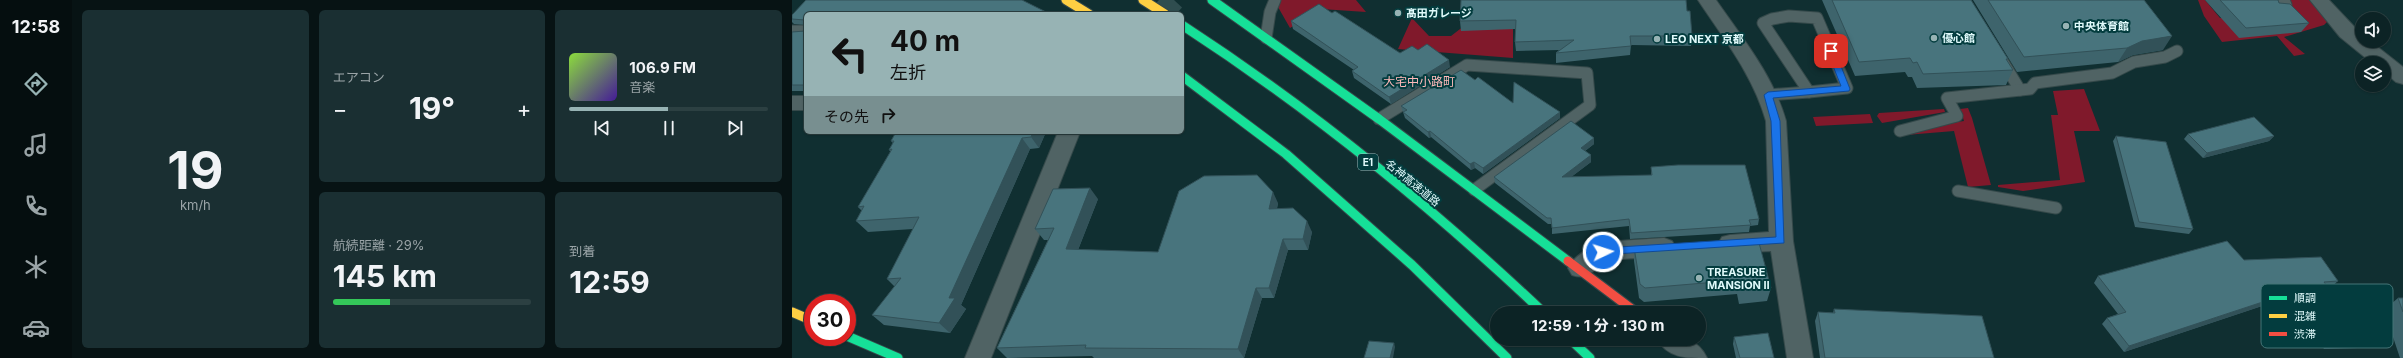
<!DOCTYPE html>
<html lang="ja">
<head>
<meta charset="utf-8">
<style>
  body { margin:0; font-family:Inter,"Noto Sans JP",sans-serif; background:#1a2f32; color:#f1f3f6; height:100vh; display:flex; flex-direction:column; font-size:15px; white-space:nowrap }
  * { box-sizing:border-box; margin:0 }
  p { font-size:13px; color:#9aa4a7 }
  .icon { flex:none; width:22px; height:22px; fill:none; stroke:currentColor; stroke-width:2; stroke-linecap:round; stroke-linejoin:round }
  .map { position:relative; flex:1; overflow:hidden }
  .side { display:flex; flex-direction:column; gap:10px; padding:10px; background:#071314; width:720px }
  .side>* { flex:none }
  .guide { position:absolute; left:12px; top:12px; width:380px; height:122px; border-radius:6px; box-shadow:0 1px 3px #0004,0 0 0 1px #2c4042; background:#97b3b4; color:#111; overflow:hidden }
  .buttons { position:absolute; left:1563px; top:12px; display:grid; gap:8px }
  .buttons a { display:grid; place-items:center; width:36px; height:36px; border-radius:50%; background:#0c2325; box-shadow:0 1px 3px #0004,0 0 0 1px #2c4042; font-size:20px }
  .speed { position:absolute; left:12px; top:294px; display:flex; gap:8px; font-size:20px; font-weight:700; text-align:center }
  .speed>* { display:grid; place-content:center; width:52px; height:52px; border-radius:50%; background:#0c2325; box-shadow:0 1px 3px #0004,0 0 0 1px #2c4042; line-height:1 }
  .speed .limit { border:6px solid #d22; background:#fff; color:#111 }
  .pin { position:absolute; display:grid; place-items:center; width:34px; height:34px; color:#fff; margin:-17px; border-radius:8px; box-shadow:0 2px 6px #0006 }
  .me { position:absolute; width:44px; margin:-22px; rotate:86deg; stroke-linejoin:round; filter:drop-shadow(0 0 3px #0008) }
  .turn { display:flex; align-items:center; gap:14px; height:84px; padding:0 20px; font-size:18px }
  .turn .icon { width:52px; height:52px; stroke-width:2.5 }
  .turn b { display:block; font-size:28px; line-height:34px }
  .then { display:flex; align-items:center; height:38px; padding:0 20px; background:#0003; gap:8px; font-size:15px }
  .big { font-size:30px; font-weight:700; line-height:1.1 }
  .side .widget { flex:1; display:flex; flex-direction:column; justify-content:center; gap:6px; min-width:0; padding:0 14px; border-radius:6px; background:#1a2f32 }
  .side .dial { align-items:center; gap:0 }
  .dial b { font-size:52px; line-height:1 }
  .song { display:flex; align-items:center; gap:12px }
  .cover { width:48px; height:48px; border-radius:6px; background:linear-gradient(135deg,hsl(90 70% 55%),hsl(260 70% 35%)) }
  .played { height:4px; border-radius:2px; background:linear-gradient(90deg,#97b3b4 50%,#2c4042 50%) }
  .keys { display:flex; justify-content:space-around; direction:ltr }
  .heat { display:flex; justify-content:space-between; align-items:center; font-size:22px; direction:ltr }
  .charge { height:6px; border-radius:3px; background:linear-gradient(90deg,#34c759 29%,#2c4042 0) }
  .side .tiles { flex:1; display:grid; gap:10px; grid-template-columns:repeat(3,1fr) }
  .widget:first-child { grid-row:span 2 }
  .trip { position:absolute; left:698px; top:306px; width:216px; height:40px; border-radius:20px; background:#0c2325; box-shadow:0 1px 3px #0004,0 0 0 1px #2c4042; font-weight:700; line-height:40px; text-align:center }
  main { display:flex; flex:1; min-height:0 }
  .tab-bar { display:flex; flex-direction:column; width:72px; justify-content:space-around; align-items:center; background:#050e0f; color:#9aa4a7 }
  .tab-bar .icon { width:28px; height:28px }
  .tab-bar .active { color:#97b3b4 }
  .tab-bar b { font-size:18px; color:#f1f3f6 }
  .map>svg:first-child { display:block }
  .green { fill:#80192b }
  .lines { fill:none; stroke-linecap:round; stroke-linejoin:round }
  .street-tunnel { stroke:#2f4d4f; stroke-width:22; stroke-dasharray:22 11; stroke-linecap:butt }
  .lane-casing { stroke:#35494a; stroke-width:13 }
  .street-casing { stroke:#35494a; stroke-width:2 }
  .fast-casing { stroke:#35494a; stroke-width:11 }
  .slow-casing { stroke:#35494a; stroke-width:11 }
  .jam-casing { stroke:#35494a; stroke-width:11 }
  .lane { stroke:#506364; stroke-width:11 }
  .street { fill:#506364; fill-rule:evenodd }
  .fast { stroke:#16e098; stroke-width:9 }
  .slow { stroke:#ffcf43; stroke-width:9 }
  .jam { stroke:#f24e42; stroke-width:9 }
  .wall { fill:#3e646c }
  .shaded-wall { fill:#325158 }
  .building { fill:#48747d; stroke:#325158 }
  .route { fill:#1a73e8; stroke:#114b97 }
  .poi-dot { fill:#97b3b4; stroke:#033c3e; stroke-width:1.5 }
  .labels { text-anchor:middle; stroke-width:4; stroke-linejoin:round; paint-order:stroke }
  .shield { fill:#033c3e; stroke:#9ec1c2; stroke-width:1 }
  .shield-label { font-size:10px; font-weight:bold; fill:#e0fafb }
  .poi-label { font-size:11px; font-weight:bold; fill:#e0fafb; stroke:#033c3e; text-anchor:start }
  .street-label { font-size:11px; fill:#e0fafb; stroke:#033c3e }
  .neighbourhood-label { font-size:12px; fill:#ffbaba; stroke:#033c3e }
  .key { fill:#033c3e; stroke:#457577; stroke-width:1 }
  .key-label { font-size:11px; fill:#e0fafb }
</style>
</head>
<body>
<main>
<nav class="tab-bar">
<b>12:58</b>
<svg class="icon active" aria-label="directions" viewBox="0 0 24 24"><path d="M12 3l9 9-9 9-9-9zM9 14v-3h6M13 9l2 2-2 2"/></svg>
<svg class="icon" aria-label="music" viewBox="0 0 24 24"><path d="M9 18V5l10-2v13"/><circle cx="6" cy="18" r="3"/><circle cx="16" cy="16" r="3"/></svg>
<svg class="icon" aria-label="phone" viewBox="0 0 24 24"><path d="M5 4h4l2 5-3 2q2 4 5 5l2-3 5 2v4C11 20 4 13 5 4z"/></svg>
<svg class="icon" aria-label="climate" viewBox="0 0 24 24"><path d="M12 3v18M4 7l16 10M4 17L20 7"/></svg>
<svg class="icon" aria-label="car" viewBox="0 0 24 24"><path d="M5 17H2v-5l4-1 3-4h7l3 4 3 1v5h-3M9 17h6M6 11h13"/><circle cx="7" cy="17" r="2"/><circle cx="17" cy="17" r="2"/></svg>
</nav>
<section class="side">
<div class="tiles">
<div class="widget dial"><b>19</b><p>km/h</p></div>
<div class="widget"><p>エアコン</p>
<div class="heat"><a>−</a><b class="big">19°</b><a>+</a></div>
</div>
<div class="widget">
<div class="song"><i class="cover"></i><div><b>106.9 FM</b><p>音楽</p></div></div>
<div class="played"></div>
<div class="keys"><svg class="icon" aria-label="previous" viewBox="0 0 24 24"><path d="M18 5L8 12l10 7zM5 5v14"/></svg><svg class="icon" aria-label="pause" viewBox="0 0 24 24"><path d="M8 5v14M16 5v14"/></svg><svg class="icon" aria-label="next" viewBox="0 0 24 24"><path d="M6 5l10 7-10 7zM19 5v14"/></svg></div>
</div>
<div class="widget"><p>航続距離 · 29%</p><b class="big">145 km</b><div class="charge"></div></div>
<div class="widget"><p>到着</p><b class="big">12:59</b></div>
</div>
</section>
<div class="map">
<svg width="1611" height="358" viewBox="0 0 1611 358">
  <rect width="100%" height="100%" fill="#102f31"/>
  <g class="green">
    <polygon points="487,0 564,0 574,12 529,9 498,28 486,7"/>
    <polygon points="1406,0 1413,0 1428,18 1455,16 1497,0 1517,0 1536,21 1532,25 1492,37 1513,54 1502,56 1485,36 1430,42 1412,16"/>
    <polygon points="620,18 637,36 659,36 681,19 721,25 721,58 606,49"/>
    <polygon points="1292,89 1308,131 1282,131 1293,182 1231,191 1206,187 1206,185 1268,180 1259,115 1266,115 1261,91"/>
    <polygon points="1176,108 1180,118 1199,185 1176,187 1162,131 1114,135 1158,123 1172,121 1168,109"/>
    <polygon points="1152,109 1153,112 1090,123 1085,116 1087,113"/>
    <polygon points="1078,114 1081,123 1024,126 1021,117"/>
  </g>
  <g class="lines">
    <polyline class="street-tunnel" points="369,14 382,0"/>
    <g class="lane-casing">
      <g id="lane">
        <polyline points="1485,7 1494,5 1492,0"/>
        <polygon points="997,16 1025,18 1055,88 1017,92 971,23 980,19"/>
        <polyline points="0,31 14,31"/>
        <polyline points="474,38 478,12 483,0"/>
        <polyline points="1211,62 1228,90"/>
        <polyline points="976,95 1017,92"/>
        <polyline points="587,119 675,65 795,73 798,105 682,190"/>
        <polyline points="1108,131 1165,116 1155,98 1238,89 1243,83 1320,73 1342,62 1373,57 1385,51"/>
        <polyline points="1166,191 1264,208"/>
      </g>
    </g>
    <g class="street-casing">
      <g id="street">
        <path d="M 906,0 L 924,0 C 951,39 981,75 994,121 L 1001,241 L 1021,358 L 995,358 L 979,251 L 938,253 L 930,251 L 926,244 L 930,237 L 938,235 L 977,232 L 974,121 C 961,75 932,39 906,0 Z"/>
        <polygon points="1518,0 1537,0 1570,35 1570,41 1578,41 1611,67 1611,84 1604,82 1592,72 1592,63 1580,63 1548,37"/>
        <rect x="0" y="96" width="14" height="14"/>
        <polygon points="266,132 288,132 199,358 173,358"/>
        <path d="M 872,238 L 880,241 L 884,248 L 880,255 L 872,258 C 859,258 826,257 815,262 C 801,268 798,281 780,275 L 776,268 C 782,256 798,247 811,242 Z"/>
        <path d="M 865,339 C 887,339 904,335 915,358 C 893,358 876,358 865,339 Z"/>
      </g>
    </g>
    <g class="fast-casing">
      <g id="fast">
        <polyline points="420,0 587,119 776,261"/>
        <path d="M 390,25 C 519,109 640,207 752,313"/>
        <polyline points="390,76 494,154 620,265 715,358"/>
        <polyline points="55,336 106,358"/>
        <polyline points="778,339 798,358"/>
      </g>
    </g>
    <g class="slow-casing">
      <g id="slow">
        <polyline points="274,0 297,14"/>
        <polyline points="351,0 373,14"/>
        <polyline points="0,312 21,321"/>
      </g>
    </g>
    <g class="jam-casing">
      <polyline id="jam" points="776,261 845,313"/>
    </g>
    <use href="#lane" class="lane"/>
    <use href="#street" class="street"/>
    <use href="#fast" class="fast"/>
    <use href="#slow" class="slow"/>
    <use href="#jam" class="jam"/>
  </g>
  <g class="wall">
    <polygon points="1030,0 1179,0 1216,59 1215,61 1221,70 1214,85 1125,88 1120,77 1116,77 1113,72 1063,76"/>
    <polygon points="1181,0 1352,0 1371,50 1341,55 1326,62 1225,72"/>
    <polygon points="1413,0 1486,0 1487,3 1517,23 1509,32 1447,38"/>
    <polygon points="895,11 900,36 899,46 839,45 838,55 764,63 764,53 767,50 724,51 723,42 723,29 669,31 668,21"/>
    <polygon points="14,14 14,25 2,24 0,22 0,15"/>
    <polygon points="499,21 608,53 626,50 658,67 599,104 562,78 560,71 562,70 501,29"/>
    <polygon points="14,29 14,91 0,91 0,32 13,31"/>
    <polygon points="683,80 721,103 768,112 768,118 691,174 683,168 679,170 639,137 637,138 613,118 609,106"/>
    <polygon points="254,132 247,148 238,149 169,305 174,309 158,333 92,325 80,315 103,287 95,279 121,229 76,232 64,221 70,211 66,207 99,152 97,150 101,143 99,141"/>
    <polygon points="1396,134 1482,136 1477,141 1411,158 1392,139"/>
    <polygon points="1324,136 1401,229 1397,234 1343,227 1321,141"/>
    <polygon points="802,138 802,144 793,151 799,155 799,162 779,177 859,175 859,167 967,219 966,225 958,226 957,232 838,239 837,226 760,234 760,224 756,224 703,183 702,177"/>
    <polygon points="306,199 286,250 366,252 486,203 485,209 520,232 516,250 496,250 482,298 470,298 452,358 302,358 300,356 215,358 205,348 256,240 252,240 243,229"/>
    <polygon points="842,247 979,288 975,301 947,304 945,294 852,302 847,298 842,261"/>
    <polygon points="1452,260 1546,281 1539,287 1536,287 1574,342 1566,348 1532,349 1525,339 1521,339 1494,298 1332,352 1310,324 1315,318 1326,314 1302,283 1306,276"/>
    <polygon points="1606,298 1611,298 1611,358 1608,358 1592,310"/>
    <polygon points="1042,309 1202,358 1028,358 1023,321 1026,312 1041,313"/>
    <polygon points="942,337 982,358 944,358 941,344"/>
  </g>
  <g class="shaded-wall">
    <polygon points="1380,36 1371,50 1341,55 1326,62 1335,48 1350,41"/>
    <polygon points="657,60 658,67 599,104 597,97"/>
    <polygon points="768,112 768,118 691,174 691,168"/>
    <polygon points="638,131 639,137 637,138 636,132"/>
    <polygon points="241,132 254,132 247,148 239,137"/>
    <polygon points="1482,136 1477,141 1411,158 1415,153"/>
    <polygon points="230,138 238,149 169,305 174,309 158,333 147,323 157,298"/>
    <polygon points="802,138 802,144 789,154 789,148"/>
    <polygon points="799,155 799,162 770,184 770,177"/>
    <polygon points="682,162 683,168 679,170 678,164"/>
    <polygon points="298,188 306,199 282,260 274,249"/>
    <polygon points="481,192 486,203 482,220 477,209"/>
    <polygon points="515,221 520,232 516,250 511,239"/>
    <polygon points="491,239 496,250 482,298 477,288"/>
    <polygon points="464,288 470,298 452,358 446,349"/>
    <polygon points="1501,292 1494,298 1332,352 1337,346"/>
    <polygon points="602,343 603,347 601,358 598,358"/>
  </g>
  <g class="building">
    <polygon points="14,0 230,0 258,14 14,14 14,21 13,20 0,19 0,15"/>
    <polygon points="669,0 894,0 895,11 898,11 900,36 838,36 839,46 764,53 782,40 723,42 724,20 668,21"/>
    <polygon points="1040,0 1179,0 1216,59 1214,59 1221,70 1131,74 1125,62 1121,63 1118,58 1067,62"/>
    <polygon points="1196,0 1352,0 1380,36 1350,41 1335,48 1232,57"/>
    <polygon points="1428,0 1486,0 1487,3 1498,4 1517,23 1454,28"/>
    <polygon points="527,4 540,13 543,11 608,53 620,46 626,50 635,44 657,60 597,97 560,71 566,67 499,21"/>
    <polygon points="14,29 14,85 0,85 0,32 13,31"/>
    <polygon points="669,70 683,80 686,77 721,103 722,82 768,112 691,168 682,162 678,164 638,131 636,132 611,112 615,110 609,106"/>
    <polygon points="1462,117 1482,136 1415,153 1396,134"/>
    <polygon points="779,121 802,138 789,148 799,155 770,177 860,175 859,167 886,165 953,165 967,219 957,220 959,225 839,233 837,219 760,228 759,218 755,218 702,177"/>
    <polygon points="104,132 241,132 239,137 230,138 157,298 163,298 147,323 80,315 109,278 95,279 127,217 64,221 72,206 66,207 100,149 97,150 102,141 99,141"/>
    <polygon points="1324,136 1374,142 1401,229 1347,222"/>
    <polygon points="465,175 481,192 477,209 501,208 515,221 511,239 491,239 477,288 464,288 446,349 293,348 294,345 205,348 262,228 243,229 261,189 298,188 274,249 366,252 387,191 412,176"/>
    <polygon points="966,239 979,288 950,290 948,280 853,288 848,284 842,247"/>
    <polygon points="1435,241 1452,260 1529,257 1546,281 1532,282 1574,342 1539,344 1532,334 1528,334 1501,292 1337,346 1315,318 1334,312 1306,276"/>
    <polygon points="1606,298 1611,298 1611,312"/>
    <polygon points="1042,309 1190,316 1202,358 1033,358 1026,312 1043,313"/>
    <polygon points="976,333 982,358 948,358 942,337"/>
    <polygon points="577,341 602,343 598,358 572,358"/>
  </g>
  <polygon class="route" points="1039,48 1043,51 1058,89 1057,91 981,98 988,121 992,243 807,255 806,252 811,248 984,237 979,121 972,95 976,92 1049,86 1035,51"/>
  <g class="poi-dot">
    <circle cx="606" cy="13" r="4"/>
    <circle cx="1274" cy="26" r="4"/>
    <circle cx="1142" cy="38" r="4"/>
    <circle cx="865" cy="39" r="4"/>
    <circle cx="907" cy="278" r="4"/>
  </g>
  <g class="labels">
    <rect class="shield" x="566" y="154" width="20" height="16" rx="3"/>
    <g class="shield-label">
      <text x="576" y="166">E1</text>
    </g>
    <g class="poi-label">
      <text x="614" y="17">髙田ガレージ</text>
      <text x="1282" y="30">中央体育館</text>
      <text x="1150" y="42">優心館</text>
      <text x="873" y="43">LEO NEXT 京都</text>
      <text x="915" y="276">TREASURE<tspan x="915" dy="13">MANSION Ⅱ</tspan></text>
    </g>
    <g class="street-label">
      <text transform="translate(621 183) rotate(39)" y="4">名神高速道路</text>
    </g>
    <g class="neighbourhood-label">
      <text x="627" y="86">大宅中小路町</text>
    </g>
  </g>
  <rect x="1469" y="284" width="132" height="64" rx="6" class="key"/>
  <rect x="1477" y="296" width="18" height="4" fill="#16e098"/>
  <rect x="1477" y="314" width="18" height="4" fill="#ffcf43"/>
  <rect x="1477" y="332" width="18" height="4" fill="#f24e42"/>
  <g class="key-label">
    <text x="1502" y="302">順調</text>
    <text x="1502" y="320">混雑</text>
    <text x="1502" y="338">渋滞</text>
  </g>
</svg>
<div class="buttons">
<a><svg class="icon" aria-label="sound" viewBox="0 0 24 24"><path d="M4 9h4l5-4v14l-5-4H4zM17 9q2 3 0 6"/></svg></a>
<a><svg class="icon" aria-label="layers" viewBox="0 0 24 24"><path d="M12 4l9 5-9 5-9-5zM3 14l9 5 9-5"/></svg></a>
</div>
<div class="speed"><div class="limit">30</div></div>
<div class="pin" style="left:1039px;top:51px;background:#d93025"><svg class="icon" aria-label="arrive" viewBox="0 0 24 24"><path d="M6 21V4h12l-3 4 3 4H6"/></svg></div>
<svg class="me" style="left:811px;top:252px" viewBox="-20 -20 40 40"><circle r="17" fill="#1a73e8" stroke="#fff" stroke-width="3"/><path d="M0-11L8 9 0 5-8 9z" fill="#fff"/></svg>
<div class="trip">12:59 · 1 分 · 130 m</div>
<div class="guide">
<div class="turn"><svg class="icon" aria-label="left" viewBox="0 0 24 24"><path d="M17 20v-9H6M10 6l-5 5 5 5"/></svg><div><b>40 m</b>左折</div></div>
<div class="then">その先<svg class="icon" aria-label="right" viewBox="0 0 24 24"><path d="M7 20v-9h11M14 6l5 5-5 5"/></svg></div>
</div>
</div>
</main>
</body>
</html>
